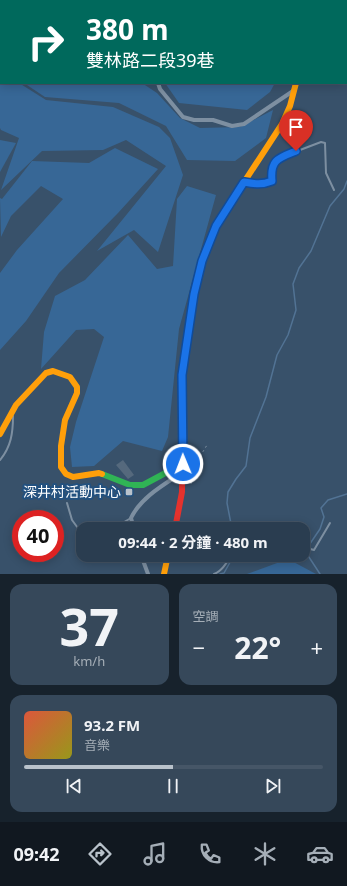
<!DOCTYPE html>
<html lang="zh-TW">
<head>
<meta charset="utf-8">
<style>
  body { margin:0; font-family:"Noto Sans","Noto Sans TC",sans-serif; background:#36485a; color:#f1f3f6; height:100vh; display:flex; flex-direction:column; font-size:15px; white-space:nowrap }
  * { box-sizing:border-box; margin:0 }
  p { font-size:13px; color:#a5aeb7 }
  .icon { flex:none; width:22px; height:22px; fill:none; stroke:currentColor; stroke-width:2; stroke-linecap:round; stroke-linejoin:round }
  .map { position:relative; height:574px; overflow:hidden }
  .panel { display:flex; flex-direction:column; gap:10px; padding:10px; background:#17222c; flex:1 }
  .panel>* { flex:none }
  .top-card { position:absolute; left:0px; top:0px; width:347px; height:84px; box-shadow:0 2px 10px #0003,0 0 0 1px #465667; background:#00695c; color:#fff; overflow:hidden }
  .speed { position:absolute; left:12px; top:510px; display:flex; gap:8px; font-size:20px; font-weight:700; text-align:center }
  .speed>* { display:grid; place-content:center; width:52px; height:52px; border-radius:50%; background:#2a3d50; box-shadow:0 2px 10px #0003,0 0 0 1px #465667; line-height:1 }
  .speed .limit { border:6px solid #d22; background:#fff; color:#111 }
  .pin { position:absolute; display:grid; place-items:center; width:34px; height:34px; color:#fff; margin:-41px -17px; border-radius:50% 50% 50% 0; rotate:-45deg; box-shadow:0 0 4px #0007 }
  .pin .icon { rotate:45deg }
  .me { position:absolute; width:44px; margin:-22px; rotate:359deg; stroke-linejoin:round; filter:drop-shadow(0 0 3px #0008) }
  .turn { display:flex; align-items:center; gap:14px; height:84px; padding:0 20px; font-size:18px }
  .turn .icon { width:52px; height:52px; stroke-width:2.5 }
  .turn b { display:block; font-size:28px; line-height:34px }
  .big { font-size:30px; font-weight:700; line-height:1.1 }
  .panel .widget { flex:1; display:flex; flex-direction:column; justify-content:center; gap:6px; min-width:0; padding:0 14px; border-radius:12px; background:#36485a }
  .panel .dial { align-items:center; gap:0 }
  .dial b { font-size:52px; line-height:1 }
  .song { display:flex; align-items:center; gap:12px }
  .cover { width:48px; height:48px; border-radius:6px; background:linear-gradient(135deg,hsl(10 70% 55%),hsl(60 70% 35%)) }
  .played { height:4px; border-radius:2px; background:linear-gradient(90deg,#b9c2cb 50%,#465667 50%) }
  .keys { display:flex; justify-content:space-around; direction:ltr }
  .heat { display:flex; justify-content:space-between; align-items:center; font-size:22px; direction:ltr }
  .panel .tiles { flex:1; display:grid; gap:10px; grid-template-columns:1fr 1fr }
  .widget:last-child { grid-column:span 2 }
  .trip { position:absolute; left:76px; top:522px; width:234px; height:40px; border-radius:12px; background:#2a3d50; box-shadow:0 2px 10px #0003,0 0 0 1px #465667; font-weight:700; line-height:40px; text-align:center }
  .tabs { display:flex; height:64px; justify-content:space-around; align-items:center; background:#111820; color:#a5aeb7 }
  .tabs .icon { width:28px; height:28px }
  .tabs .active { color:#b9c2cb }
  .tabs b { font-size:18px; color:#f1f3f6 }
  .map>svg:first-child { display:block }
  .green { fill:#376796 }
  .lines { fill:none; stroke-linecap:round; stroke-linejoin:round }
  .stream { stroke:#527394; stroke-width:1.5 }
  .building { fill:#55697d }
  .path { stroke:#7d8fa1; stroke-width:1; stroke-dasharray:2 3; stroke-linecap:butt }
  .lane { stroke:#7d8fa1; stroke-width:2 }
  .street { stroke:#7d8fa1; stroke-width:4 }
  .fast { stroke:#30b455; stroke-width:6 }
  .slow { stroke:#ff9f0a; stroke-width:6 }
  .jam { stroke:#e5322d; stroke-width:6 }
  .route-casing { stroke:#114b97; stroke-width:10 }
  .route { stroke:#1a73e8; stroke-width:7 }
  .poi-dot { fill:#b9c2cb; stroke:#23517f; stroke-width:1.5 }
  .labels { text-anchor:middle; stroke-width:4; stroke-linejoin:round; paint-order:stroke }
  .poi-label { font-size:14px; fill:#fff; stroke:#23517f; text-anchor:end }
</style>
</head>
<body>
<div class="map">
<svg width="347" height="574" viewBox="0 0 347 574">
  <rect width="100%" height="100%" fill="#38516a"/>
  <g class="green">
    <polygon points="0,71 1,83 19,83 46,100 113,107 159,127 170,138 183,175 158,252 134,230 97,251 166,166 126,140 103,150 42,151 1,190 19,138 1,130 0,128"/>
    <polygon points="24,83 142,83 157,93 180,118 200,128 240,127 273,110 266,138 235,161 187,160 166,126 119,103 45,97"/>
    <polygon points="165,83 275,83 270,92 247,110 179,103"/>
    <polygon points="0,140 16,143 0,172"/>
    <polygon points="115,148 158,169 118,213 59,273 26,321 0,350 0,273 17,250 63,199 41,186 11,216 1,237 0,198 2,199 32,161 89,163"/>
    <polygon points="187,186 216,195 179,329 168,437 162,451 123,441 94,466 72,467 70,447 76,422 104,337 94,329 76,330 41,369 44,332 55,296 85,280 128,235 157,269 173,266 177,199"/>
    <polygon points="288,559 316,574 247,574"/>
  </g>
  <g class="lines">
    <g class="stream">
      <polyline points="232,529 227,503 228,492 236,479 246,466 250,438 266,397 277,355 288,335 296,310 293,284 299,268 311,251 330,206 344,189 347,181"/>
      <polyline points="303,551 305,551 320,574"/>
      <polyline points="305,551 320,529 324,517 321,508 328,500 347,494"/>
      <polyline points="234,559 239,555"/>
      <polyline points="220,574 224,573 233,557"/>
    </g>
  </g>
  <polygon class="building" points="123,460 134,475 128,479 116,465"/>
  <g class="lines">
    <polyline class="path" points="191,484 193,468 207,445"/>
    <g class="lane">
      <polyline points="105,1 106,0"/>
      <path d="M 245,182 C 256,184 263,185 272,181 L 272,168 L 279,158 L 321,142 L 325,143 L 326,173 L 334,190"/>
      <path d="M 0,460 C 11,447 13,433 13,416"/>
      <polyline points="67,503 72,520 83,535"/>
      <polyline points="112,529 131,518"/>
      <polyline points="303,547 314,550 330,523"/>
      <path d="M 214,574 C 225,570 225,561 234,555"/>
    </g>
    <g class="street">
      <polyline points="46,0 48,1"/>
      <polyline points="158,83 160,89 183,117 194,120 213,120 232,126 244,124 293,91"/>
      <path d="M 134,529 L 131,518 C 141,497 165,484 183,472"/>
      <polyline points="141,555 148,574"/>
    </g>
    <g class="fast">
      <polyline points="291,0 291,1"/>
      <polyline points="346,16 347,15"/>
      <polyline points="102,474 130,485 143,485 171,470 183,456"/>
    </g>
    <g class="slow">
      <polyline points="222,216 282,124 290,106 296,83"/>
      <polyline points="0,434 16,405 46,373 53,371 70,377 77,387 77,393 65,420 61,446 61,467 66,474 73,477 99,473 102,474"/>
      <polyline points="164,574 168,555"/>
    </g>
    <polyline class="jam" points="175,529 182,492 183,375 194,294 202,261 222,216"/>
  </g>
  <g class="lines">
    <g class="route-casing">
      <path id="route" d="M 183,464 L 182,375 L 194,294 L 202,261 L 216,226 L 244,182 C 255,184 262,185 272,181 C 270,160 278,158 296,151"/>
    </g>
    <use href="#route" class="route"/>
  </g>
  <rect class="poi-dot" x="125" y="488" width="8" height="8" rx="2"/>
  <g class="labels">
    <g class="poi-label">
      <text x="121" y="497">深井村活動中心</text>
    </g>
  </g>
</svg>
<div class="speed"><div class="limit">40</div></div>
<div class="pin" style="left:296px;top:151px;background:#d93025"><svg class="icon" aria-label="arrive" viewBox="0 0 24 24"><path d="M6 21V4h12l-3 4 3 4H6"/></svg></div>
<svg class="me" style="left:183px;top:464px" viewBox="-20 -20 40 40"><circle r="17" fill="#1a73e8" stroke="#fff" stroke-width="3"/><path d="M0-11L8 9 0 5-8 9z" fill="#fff"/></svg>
<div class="trip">09:44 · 2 分鐘 · 480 m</div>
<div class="top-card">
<div class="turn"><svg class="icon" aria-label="right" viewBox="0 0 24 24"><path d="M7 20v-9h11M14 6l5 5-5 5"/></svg><div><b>380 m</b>雙林路二段39巷</div></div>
</div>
</div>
<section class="panel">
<div class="tiles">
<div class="widget dial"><b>37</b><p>km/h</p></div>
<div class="widget"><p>空調</p>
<div class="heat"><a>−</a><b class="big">22°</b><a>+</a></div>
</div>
<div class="widget">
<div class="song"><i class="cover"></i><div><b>93.2 FM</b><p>音樂</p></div></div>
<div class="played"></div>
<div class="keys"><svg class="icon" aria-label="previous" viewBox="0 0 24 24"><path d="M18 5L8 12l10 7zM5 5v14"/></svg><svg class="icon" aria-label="pause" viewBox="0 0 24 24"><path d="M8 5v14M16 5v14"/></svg><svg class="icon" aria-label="next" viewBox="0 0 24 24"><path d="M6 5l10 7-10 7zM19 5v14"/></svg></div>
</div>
</div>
</section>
<nav class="tabs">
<b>09:42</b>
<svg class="icon active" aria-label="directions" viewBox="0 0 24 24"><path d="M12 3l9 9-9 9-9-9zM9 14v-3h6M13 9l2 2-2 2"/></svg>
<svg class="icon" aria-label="music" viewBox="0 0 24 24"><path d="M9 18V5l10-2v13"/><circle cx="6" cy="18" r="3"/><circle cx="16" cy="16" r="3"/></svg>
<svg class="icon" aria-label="phone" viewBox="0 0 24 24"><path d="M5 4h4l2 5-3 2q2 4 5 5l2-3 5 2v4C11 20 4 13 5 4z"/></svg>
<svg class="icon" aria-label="climate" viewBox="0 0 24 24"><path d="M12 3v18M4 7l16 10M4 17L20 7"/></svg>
<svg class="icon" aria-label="car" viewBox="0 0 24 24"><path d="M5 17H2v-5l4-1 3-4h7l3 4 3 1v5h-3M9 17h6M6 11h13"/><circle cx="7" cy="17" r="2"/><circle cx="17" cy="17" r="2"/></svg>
</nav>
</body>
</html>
